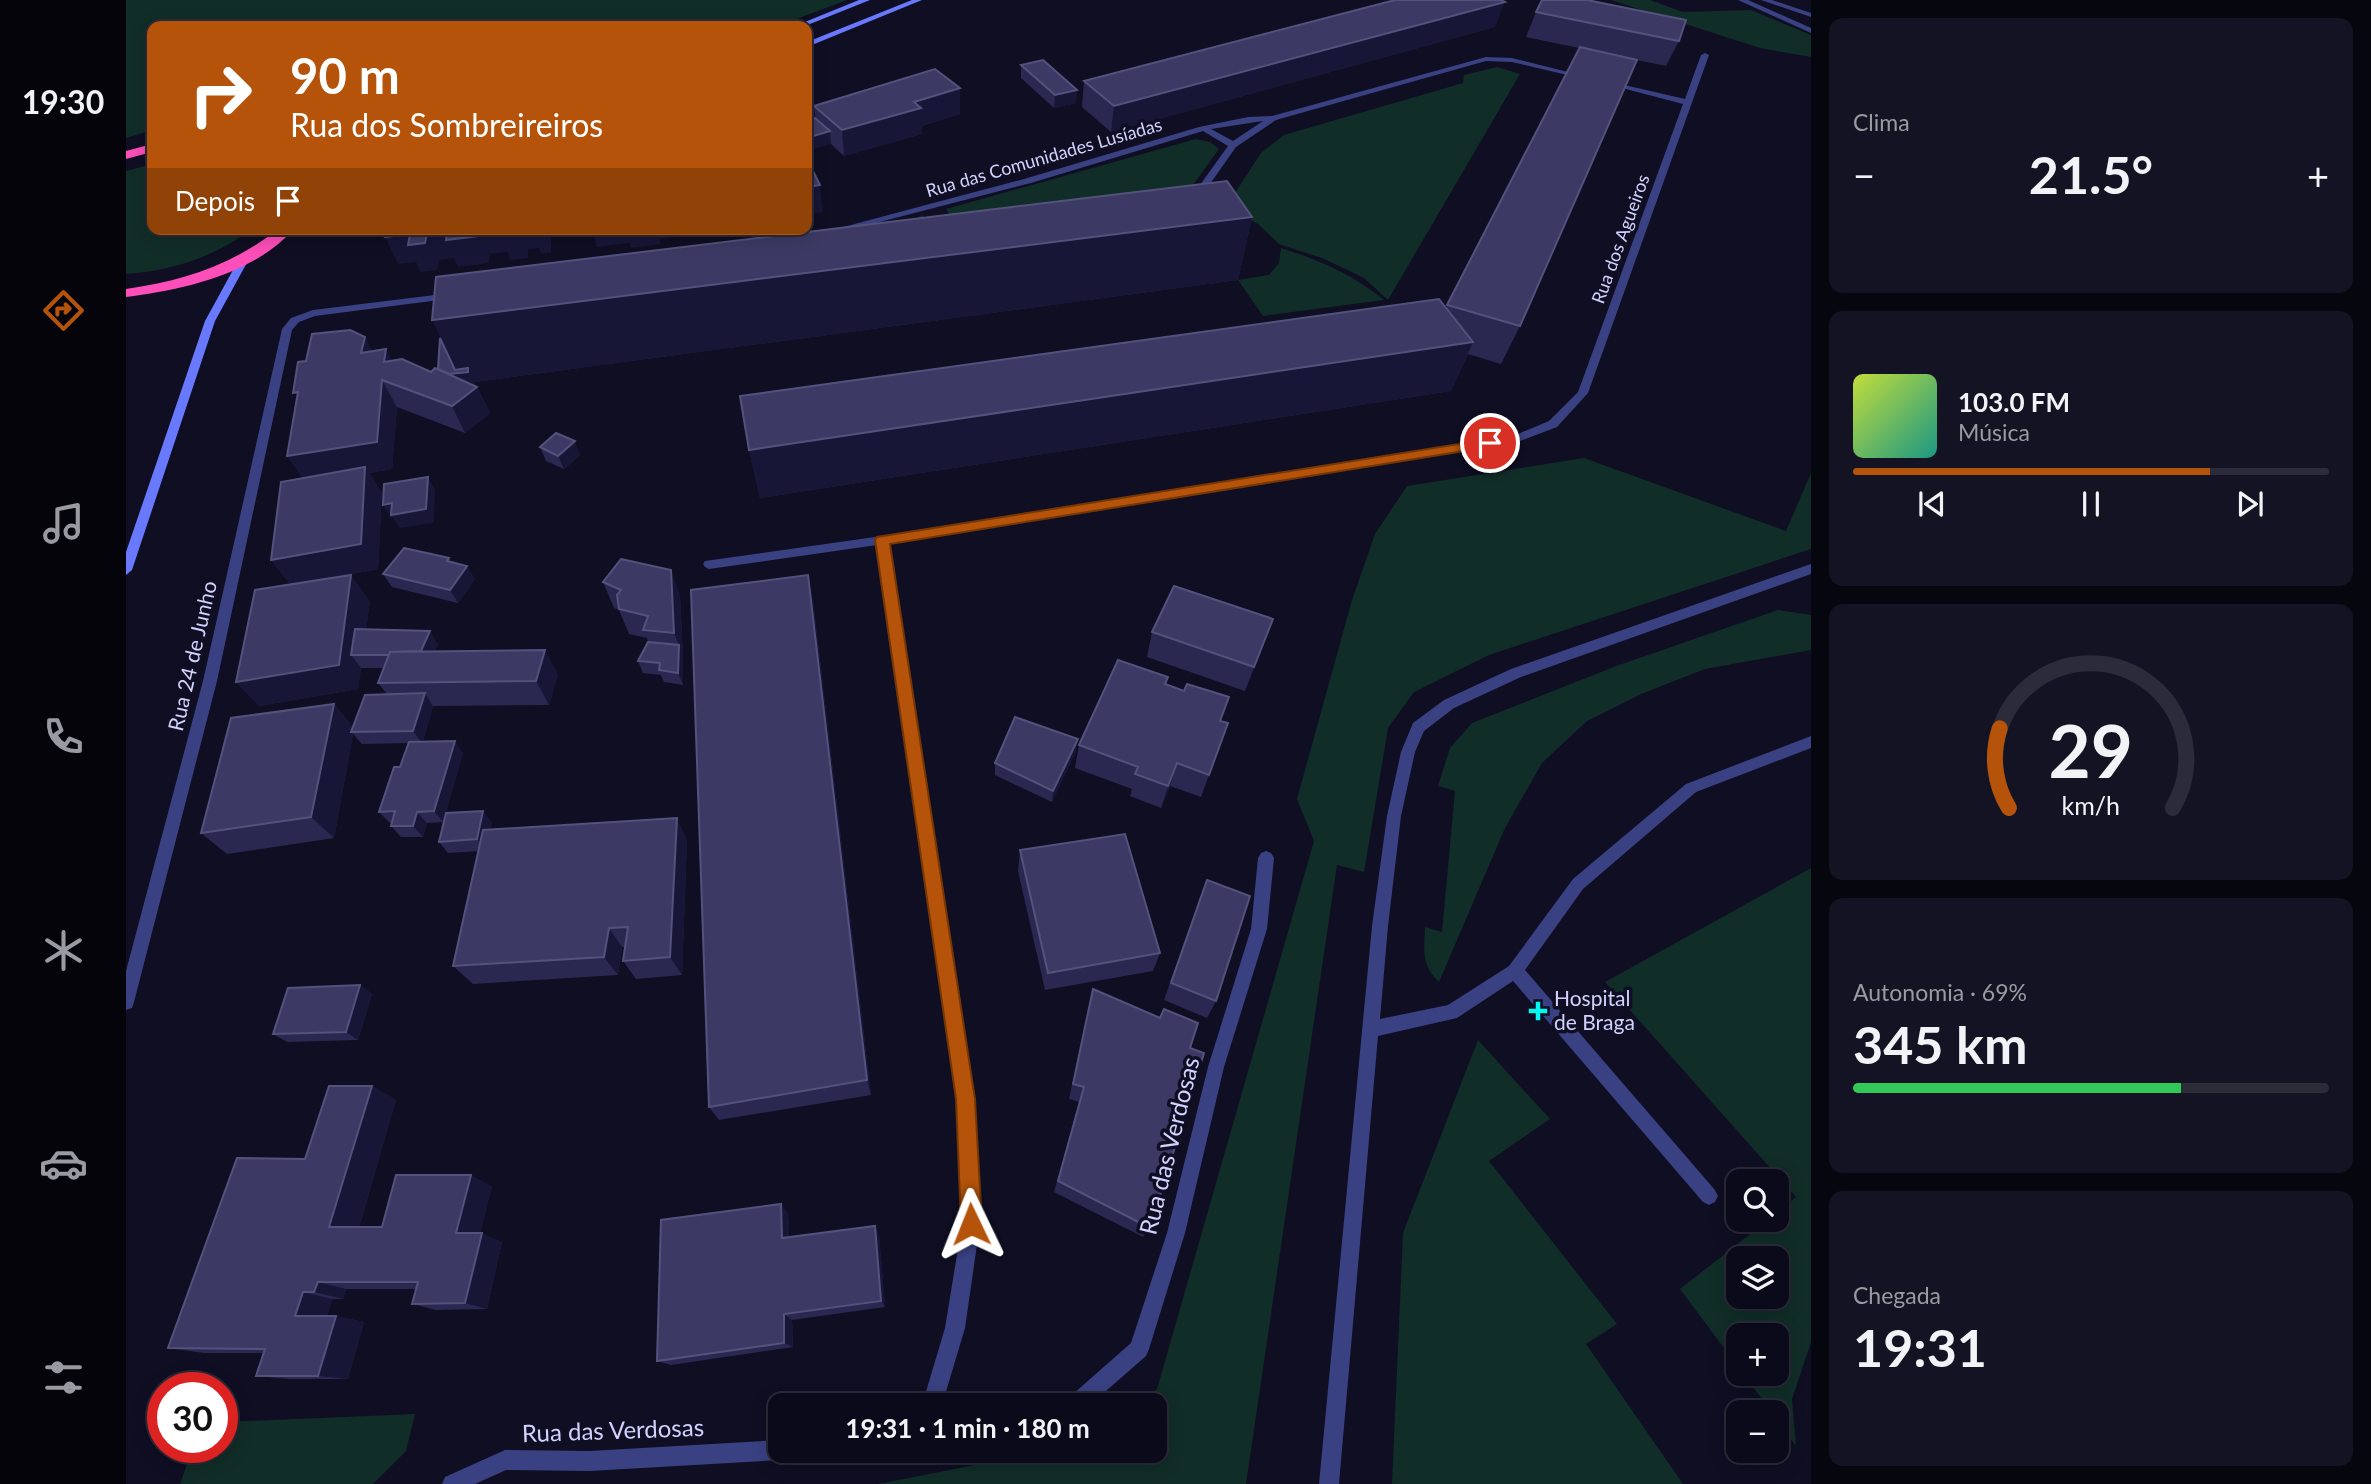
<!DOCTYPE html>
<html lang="pt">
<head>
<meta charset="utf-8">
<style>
  body { margin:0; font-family:Lato,sans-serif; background:#141323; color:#f1f3f6; height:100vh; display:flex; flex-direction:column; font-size:26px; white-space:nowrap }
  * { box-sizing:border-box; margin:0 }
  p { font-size:23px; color:#9a9aa2 }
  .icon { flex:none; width:38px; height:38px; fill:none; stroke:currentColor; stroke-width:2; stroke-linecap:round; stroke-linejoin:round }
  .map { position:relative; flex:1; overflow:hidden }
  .details { display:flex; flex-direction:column; gap:18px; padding:18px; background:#06060e; width:560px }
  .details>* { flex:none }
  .hud { position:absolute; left:21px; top:21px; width:665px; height:214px; border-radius:14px; box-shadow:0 4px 18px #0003,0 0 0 2px #2b2b39; background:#b45309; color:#fff; overflow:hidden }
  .controls { position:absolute; left:1600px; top:1169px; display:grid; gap:14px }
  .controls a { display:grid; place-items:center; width:63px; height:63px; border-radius:14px; background:#0b0a1a; box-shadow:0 4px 18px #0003,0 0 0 2px #2b2b39; font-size:35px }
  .speed { position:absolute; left:21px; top:1372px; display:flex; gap:14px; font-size:35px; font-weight:700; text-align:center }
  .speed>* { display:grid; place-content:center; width:91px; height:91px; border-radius:50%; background:#0b0a1a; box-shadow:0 4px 18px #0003,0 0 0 2px #2b2b39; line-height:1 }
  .speed .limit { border:10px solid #d22; background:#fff; color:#111 }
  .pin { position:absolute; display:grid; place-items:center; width:60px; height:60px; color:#fff; margin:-30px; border:4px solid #fff; border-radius:50%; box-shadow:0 2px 7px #0007 }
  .me { position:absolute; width:77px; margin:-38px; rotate:358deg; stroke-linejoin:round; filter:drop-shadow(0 0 5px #0008) }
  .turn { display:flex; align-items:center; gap:24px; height:147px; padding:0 28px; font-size:32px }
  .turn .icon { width:91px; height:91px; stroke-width:2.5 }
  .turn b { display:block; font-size:49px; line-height:60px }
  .then { display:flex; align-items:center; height:66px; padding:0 28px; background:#0003; gap:14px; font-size:26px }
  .big { font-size:52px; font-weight:700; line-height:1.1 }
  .details .widget { flex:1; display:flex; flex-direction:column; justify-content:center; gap:10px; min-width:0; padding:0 24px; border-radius:14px; background:#141323 }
  .details .dial { align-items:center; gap:0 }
  .dial svg { height:182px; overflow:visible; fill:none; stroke:#2b2b39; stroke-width:7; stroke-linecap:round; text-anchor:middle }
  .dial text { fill:#f1f3f6; stroke:none }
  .song { display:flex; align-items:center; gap:21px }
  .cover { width:84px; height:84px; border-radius:10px; background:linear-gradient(135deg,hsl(70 70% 55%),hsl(170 70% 35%)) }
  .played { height:7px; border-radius:4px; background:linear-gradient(90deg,#b45309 75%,#2b2b39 75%) }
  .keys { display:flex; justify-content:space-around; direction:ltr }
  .heat { display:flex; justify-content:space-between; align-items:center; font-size:38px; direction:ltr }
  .charge { height:10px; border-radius:5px; background:linear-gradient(90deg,#34c759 69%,#2b2b39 0) }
  .trip { position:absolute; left:642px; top:1393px; width:399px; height:70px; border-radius:14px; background:#0b0a1a; box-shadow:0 4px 18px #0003,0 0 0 2px #2b2b39; font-weight:700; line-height:70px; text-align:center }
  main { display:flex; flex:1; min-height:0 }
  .tab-bar { display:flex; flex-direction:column; width:126px; justify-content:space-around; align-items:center; background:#04040a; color:#9a9aa2 }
  .tab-bar .icon { width:49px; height:49px }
  .tab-bar .on { color:#b45309 }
  .tab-bar b { font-size:32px; color:#f1f3f6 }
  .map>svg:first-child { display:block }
  .green { fill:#112d28; fill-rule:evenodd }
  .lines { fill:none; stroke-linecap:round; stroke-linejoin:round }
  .lane { fill:#3a4182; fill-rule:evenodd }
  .street { fill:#3a4182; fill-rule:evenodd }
  .secondary { fill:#6979fd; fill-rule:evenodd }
  .highway { fill:#fd4eb9; fill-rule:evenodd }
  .wall { fill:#2a2851 }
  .shaded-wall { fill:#171637 }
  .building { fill:#3c3a64; stroke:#53527c; stroke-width:2 }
  .route { fill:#b45309; stroke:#753606; stroke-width:2 }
  .poi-dot { fill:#03f8f0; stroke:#0f0e23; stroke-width:2.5 }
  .labels { text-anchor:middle; stroke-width:7; stroke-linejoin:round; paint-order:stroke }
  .far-street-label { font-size:18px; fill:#d1d2fe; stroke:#0f0e23 }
  .street-label { font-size:21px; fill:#d1d2fe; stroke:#0f0e23 }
  .poi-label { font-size:21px; fill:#d1d2fe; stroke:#0f0e23; text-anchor:start }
  .near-street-label { font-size:24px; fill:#d1d2fe; stroke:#0f0e23 }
</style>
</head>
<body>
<main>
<nav class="tab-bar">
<b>19:30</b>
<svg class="icon on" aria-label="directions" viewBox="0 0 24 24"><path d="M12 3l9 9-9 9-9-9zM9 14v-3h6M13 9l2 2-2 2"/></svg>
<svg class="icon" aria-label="music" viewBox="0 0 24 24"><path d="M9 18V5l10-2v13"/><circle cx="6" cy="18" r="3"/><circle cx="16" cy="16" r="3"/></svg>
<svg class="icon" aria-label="phone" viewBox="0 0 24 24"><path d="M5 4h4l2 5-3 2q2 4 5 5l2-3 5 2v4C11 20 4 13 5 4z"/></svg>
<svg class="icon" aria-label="climate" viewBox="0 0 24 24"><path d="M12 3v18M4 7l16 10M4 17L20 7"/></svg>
<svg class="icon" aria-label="car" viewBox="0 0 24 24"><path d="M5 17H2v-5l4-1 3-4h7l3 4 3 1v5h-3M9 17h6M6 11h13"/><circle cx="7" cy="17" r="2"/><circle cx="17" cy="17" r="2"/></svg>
<svg class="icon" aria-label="filters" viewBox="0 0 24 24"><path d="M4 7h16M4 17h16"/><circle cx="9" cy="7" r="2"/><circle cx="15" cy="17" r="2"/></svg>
</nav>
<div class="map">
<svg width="1685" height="1484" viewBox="0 0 1685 1484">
  <rect width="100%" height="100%" fill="#0f0e23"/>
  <g class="green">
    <polygon points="0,0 721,0 652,26 26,26 26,130 0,138"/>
    <polygon points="1485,0 1524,0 1557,12 1625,10 1685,35 1685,57 1634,48"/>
    <polygon points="1371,67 1394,74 1262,300 1238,278 1196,258 1153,244 1132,224 1099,208 1135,153 1158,135 1337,83 1338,75"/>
    <polygon points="1070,139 1084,142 1093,149 1062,192 1044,201 866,229 857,227 803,234 797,239 784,227 787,220 796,215 801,220 823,214 820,209"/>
    <path d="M 26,164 L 26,229 L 125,229 C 90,257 44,271 0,274 L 0,171 Z"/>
    <path d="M 1155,248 C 1194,260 1226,274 1258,300 L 1137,316 L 1112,280 L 1143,275 L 1153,263 Z"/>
    <polygon points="1458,458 1660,531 1685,473 1685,549 1363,655 1288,692 1262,728 1238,872 1211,865 1120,1484 752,1484 920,1451 1029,1451 1029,1405 1010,1405 1031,1389 1188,841 1171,799 1226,600 1249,534 1281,486"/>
    <path d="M 1652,610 L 1685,615 L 1685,650 L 1579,669 L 1515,694 L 1461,721 L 1416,763 L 1379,828 L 1313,982 C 1295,966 1298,949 1299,927 L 1316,932 L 1329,791 L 1312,786 L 1324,748 L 1346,723 L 1493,665 Z"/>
    <path d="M 1685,868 L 1685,1342 L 1666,1399 L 1670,1446 L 1650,1418 L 1650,1412 L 1646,1412 L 1617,1374 L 1650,1374 L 1650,1335 L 1612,1335 L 1612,1367 L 1554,1289 L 1642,1220 L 1650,1220 L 1650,1213 L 1670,1197 L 1479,982 ZM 1612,1258 L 1650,1258 L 1650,1297 L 1612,1297 Z"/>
    <polygon points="1352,1040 1424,1119 1363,1161 1491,1324 1460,1344 1557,1484 1266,1484 1277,1233"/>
    <polygon points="289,1414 280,1451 247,1484 54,1484 67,1447 96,1447 96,1422"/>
  </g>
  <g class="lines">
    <g class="lane">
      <polygon points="1612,0 1622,0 1685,28 1685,33"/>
      <polygon points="1635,0 1646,0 1685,13 1685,17"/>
      <polygon points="1685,564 1685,574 1395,677 1328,708 1298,731 1289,752 1275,816 1262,926 1254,1019 1322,1005 1383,966 1447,879 1560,784 1685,736 1685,748 1570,792 1457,889 1399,970 1589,1190 1592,1196 1589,1202 1583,1205 1577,1202 1387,981 1331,1018 1252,1036 1213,1484 1193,1484 1246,926 1261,816 1275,752 1287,723 1318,700 1385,669"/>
    </g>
    <g class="street">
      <polygon points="1579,53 1583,55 1462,393 1431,427 1389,443 763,543 849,1099 854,1224 839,1328 816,1405 796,1405 819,1328 836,1224 831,1099 751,545 583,569 579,567 577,564 579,561 756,536 1387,436 1423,421 1452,392 1557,104 1477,83 1481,81 1559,99 1575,55"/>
      <path d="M 1360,57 L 1386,58 L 1462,77 L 1458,79 L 1386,62 L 1360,61 L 1150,120 L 1110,147 L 1072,201 L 1069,202 L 1064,199 L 1102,146 L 1077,131 L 905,183 L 711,233 L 706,230 L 898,179 L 1073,127 L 1122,117 L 1146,116 ZM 1137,121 L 1107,141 L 1085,129 Z"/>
      <polygon points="325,293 329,294 329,298 189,316 173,322 166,330 91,681 8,1002 6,1008 0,1010 0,971 77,681 156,329 165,318 187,310"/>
      <polygon points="1140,851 1145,853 1148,858 1141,929 1098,1067 1059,1233 1023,1349 1020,1356 964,1405 925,1405 928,1398 947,1394 1005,1343 1041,1233 1082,1067 1125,929 1132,858 1135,853"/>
      <polygon points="654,1440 654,1451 664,1451 661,1457 654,1460 464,1471 380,1470 349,1484 316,1484 319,1477 379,1450 464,1451"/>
    </g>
    <g class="secondary">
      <polygon points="733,0 744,0 679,26 669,26"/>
      <polygon points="786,0 796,0 681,47 681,42"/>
      <polygon points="118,256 123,259 89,321 6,570 0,575 0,552 79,321 113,259"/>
    </g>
    <g class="highway">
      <polygon points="26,144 26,152 0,159 0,151"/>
      <path d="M 152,229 L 168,229 C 128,274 57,290 0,297 L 0,289 C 56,281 107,265 152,229 Z"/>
    </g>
  </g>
  <g class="wall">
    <polygon points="1410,12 1553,41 1540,66 1511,60 1394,326 1375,364 1342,354 1325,391 634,498 623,450 1320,308 1453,48 1400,37"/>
    <polygon points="1369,27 985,132 956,107 958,81"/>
    <polygon points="895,65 950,103 928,108 895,78"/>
    <polygon points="688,106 834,114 796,126 796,134 718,156 705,144 689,118"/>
    <polygon points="1126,217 1112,280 349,382 349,385 351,387 364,413 339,433 271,407 266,469 243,473 256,493 252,569 199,579 244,601 240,629 312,644 309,651 432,674 423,705 307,706 297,741 337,753 317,822 301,823 297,837 275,837 265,826 266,823 264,823 253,812 274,767 282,743 236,744 227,734 208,838 101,854 75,833 208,704 227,727 261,694 252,683 258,668 235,668 232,689 133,706 110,682 165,585 145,560 176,478 171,398 247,351 266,361 305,372 312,369"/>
    <polygon points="414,447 454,455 438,469 420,461"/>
    <polygon points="323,558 325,562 349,579 332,603 266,587 257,574"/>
    <polygon points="477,582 554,595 557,658 557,685 538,682 535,675 517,673 512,661 522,642 521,638 503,634 493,610 488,608"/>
    <polygon points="687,601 745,1095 593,1120 583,1107"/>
    <polygon points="1147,619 1119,691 1021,657 1026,632"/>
    <polygon points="1040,684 1058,691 1103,697 1095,721 1102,723 1075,797 1044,786 1035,808 1004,796 1006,789 949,768 953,745"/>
    <polygon points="950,751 926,802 869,775 869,763"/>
    <polygon points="366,822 364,829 561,840 556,975 510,979 497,961 499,947 496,947 492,975 347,984 327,966 353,851 322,853 313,842"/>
    <polygon points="894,850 1034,953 1027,971 919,990 892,871"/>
    <polygon points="1081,880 1090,1001 1081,1018 1038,1000 1073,900"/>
    <polygon points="234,985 246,994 232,1040 161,1042 147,1034"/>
    <polygon points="967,989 1034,1018 1038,1009 1064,1048 1024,1228 1017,1237 928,1192 953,1102 943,1099"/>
    <polygon points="246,1086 270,1100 233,1227 256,1227 366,1186 354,1233 376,1242 361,1309 310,1310 286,1304 290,1289 220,1289 217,1299 206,1299 201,1316 210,1316 238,1322 222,1379 163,1379 130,1376 138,1353 78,1353 42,1348 179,1159"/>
    <polygon points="655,1204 662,1214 663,1237 753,1235 759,1307 666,1320 667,1347 545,1365 531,1361"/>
  </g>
  <g class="shaded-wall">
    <polygon points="1379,2 1369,27 985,132 988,106"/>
    <polygon points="834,88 834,114 796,126 796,134 718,156 716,130 788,102"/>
    <polygon points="951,90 950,103 928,108 929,95"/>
    <polygon points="704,131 705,144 681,151 681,138"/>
    <polygon points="694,185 697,212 681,214 681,187"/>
    <polygon points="1126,217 1112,280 349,382 349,386 311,376 331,373 306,320"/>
    <polygon points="353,229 425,229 425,252 415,254 413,248 402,249 402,258 384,260 382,252 364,254 363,263 332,267 328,258 313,260 311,270 294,272 290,262 272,264 259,237"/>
    <polygon points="466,229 563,229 564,235 534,239 535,244 505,248 504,243 471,247"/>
    <polygon points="239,337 253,364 235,353"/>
    <polygon points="1347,342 1325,391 634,498 623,450"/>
    <polygon points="260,349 274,376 258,362"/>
    <polygon points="256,380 271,407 266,469 243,473 256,493 252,569 165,586 145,560 180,483 161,456"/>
    <polygon points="351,387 364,413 339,433 326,406"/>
    <polygon points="449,441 454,455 438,469 432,456"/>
    <polygon points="302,477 309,490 308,523 274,528 267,518 265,518 257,505"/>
    <polygon points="341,566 349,579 332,603 324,590"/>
    <polygon points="545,570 554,595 557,658 557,685 552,673 553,645 548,633"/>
    <polygon points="225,575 244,601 237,655 225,655 235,668 232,689 133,706 110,682"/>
    <polygon points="682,575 687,601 745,1095 741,1080"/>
    <polygon points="304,631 312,644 302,668 293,655"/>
    <polygon points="419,650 432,674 423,705 410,681"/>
    <polygon points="299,693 307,706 296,743 287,731"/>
    <polygon points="208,704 228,728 225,732 227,734 208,838 185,817"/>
    <polygon points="952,739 950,751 926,802 927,791"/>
    <polygon points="329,741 337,753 317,822 308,811"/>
    <polygon points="1051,763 1044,786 1035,808 1042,786"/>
    <polygon points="357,811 366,822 360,850 351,839"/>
    <polygon points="291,812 301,823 297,837 287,826"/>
    <polygon points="551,818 561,840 556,975 544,957"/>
    <polygon points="483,928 496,947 492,975 478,957"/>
    <polygon points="234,985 246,994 232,1040 220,1032"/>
    <polygon points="246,1086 270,1100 230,1236 203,1227"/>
    <polygon points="345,1175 366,1186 352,1242 330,1233"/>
    <polygon points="655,1204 662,1214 664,1247 656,1238"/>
    <polygon points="749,1226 753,1235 759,1307 755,1301"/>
    <polygon points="356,1233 376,1242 361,1309 339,1303"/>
    <polygon points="192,1282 220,1289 217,1299 188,1292"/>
    <polygon points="177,1292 206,1299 199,1322 169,1316"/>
    <polygon points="658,1314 666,1320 667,1347 658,1343"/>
    <polygon points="210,1316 238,1322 222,1379 192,1376"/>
  </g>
  <g class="building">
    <polygon points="1269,0 1375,0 1379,2 988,106 958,81"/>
    <polygon points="1416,0 1461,0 1560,20 1553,41 1410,12"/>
    <polygon points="1454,47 1511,60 1394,326 1321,305"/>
    <polygon points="917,60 951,90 929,95 895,65"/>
    <polygon points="809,69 834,88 788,102 795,108 716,130 688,106"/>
    <polygon points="689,118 704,131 681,138 681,120"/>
    <polygon points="681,159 694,185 681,187"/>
    <polygon points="1101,181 1126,217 306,320 310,277"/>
    <polygon points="261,229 353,229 352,236 320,240 321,231 301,233 299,243 282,245 284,234 259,237"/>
    <polygon points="374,229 392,229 392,231 374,233"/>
    <polygon points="1313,299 1347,342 623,450 614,396"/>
    <polygon points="224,330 239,337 235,353 260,349 258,362 276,359 305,372 309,368 351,387 326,406 256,380 251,442 161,456 172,392 167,393 172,362 180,361 186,334"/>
    <polygon points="314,338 329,370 342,368 342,372 323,374 312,369"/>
    <polygon points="430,433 449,441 432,456 414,447"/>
    <polygon points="239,467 235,544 145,560 155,482"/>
    <polygon points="302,477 300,509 265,515 266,503 257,505 258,484"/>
    <polygon points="278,548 323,558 321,561 341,566 324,590 257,574"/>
    <polygon points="495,559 545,570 548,633 517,630 522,616 493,609 491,595 495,590 477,582"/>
    <polygon points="225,575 213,665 110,682 129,590"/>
    <polygon points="682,575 741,1080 583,1107 565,590"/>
    <polygon points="1048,586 1147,619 1128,667 1026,632"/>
    <polygon points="229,629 304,631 295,651 264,652 263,655 225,655"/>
    <polygon points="522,642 553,645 552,673 533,670 534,663 512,661"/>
    <polygon points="419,650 410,681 252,683 264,652"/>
    <polygon points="992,660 1042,677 1039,684 1058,691 1061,684 1103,697 1094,721 1102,723 1083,775 1051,763 1042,786 1009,774 1012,767 953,745"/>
    <polygon points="299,693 287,731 225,732 239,695"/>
    <polygon points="208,704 185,817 75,833 105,718"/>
    <polygon points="889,717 952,739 927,791 869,763"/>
    <polygon points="329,741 308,811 291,812 287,826 265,826 269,811 253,812 268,767 274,767 283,742"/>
    <polygon points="357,811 351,839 313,842 320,813"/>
    <polygon points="551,818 544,957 497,961 502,927 483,928 478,957 327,966 357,830"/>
    <polygon points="999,834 1034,953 922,973 894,850"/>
    <polygon points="1081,880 1124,896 1090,1001 1045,983"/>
    <polygon points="234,985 220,1032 147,1034 162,988"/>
    <polygon points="967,989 1034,1018 1038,1009 1072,1023 1064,1048 1078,1053 1024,1228 932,1181 958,1087 947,1084"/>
    <polygon points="203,1086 246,1086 203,1227 256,1227 270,1175 345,1175 330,1233 356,1233 339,1303 286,1304 292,1282 192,1282 188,1292 177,1292 169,1316 210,1316 192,1376 130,1376 139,1349 42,1348 111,1158 179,1159"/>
    <polygon points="655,1204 656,1238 749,1226 755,1301 658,1314 658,1343 531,1361 535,1220"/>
  </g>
  <polygon class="route" points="1364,439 1371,443 1369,446 764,544 849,1099 856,1224 852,1231 845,1234 838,1231 835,1224 830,1099 749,540 751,537"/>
  <path class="poi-dot" d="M1408.5 1000.5h7v7h7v7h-7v7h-7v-7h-7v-7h7z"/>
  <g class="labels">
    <g class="far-street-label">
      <text transform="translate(918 158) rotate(-16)" y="6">Rua das Comunidades Lusíadas</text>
      <text transform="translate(1495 239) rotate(-70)" y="6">Rua dos Agueiros</text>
    </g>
    <g class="street-label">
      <text transform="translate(67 656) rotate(-77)" y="7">Rua 24 de Junho</text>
    </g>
    <g class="poi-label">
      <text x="1428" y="1006">Hospital<tspan x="1428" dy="24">de Braga</tspan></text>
    </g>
    <g class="near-street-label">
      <text transform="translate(1044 1146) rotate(-76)" y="8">Rua das Verdosas</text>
      <text transform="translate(487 1431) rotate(-2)" y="8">Rua das Verdosas</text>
    </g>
  </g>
</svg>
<div class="controls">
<a><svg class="icon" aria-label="search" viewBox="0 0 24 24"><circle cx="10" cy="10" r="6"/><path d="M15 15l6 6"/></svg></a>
<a><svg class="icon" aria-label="layers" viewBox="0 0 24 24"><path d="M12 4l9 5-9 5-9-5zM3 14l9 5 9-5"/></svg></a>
<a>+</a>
<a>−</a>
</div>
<div class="speed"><div class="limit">30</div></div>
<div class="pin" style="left:1364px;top:443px;background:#d93025"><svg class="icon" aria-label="arrive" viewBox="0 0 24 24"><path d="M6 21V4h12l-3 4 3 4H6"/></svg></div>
<svg class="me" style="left:845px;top:1224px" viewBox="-20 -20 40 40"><path d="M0-17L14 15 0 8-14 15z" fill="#b45309" stroke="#fff" stroke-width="4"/></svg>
<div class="trip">19:31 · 1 min · 180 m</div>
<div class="hud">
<div class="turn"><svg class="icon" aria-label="right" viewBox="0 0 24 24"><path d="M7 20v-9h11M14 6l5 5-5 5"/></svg><div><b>90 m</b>Rua dos Sombreireiros</div></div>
<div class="then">Depois<svg class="icon" aria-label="arrive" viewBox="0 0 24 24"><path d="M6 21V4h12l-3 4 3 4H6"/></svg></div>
</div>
</div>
<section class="details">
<div class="widget"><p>Clima</p>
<div class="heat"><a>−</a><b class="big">21.5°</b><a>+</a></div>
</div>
<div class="widget">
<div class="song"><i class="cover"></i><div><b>103.0 FM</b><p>Música</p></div></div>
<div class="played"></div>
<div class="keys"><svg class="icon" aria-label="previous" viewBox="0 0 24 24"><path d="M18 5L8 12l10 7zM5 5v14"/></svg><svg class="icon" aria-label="pause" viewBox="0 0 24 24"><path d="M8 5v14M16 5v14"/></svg><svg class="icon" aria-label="next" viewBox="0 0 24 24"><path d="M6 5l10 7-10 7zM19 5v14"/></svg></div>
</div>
<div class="widget dial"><svg viewBox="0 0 100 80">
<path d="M14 69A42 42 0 1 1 86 69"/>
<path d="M14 69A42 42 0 0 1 10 34" stroke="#b45309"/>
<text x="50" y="56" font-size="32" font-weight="700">29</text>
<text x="50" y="72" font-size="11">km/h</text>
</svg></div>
<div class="widget"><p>Autonomia · 69%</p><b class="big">345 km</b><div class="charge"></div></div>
<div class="widget"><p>Chegada</p><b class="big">19:31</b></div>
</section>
</main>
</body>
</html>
